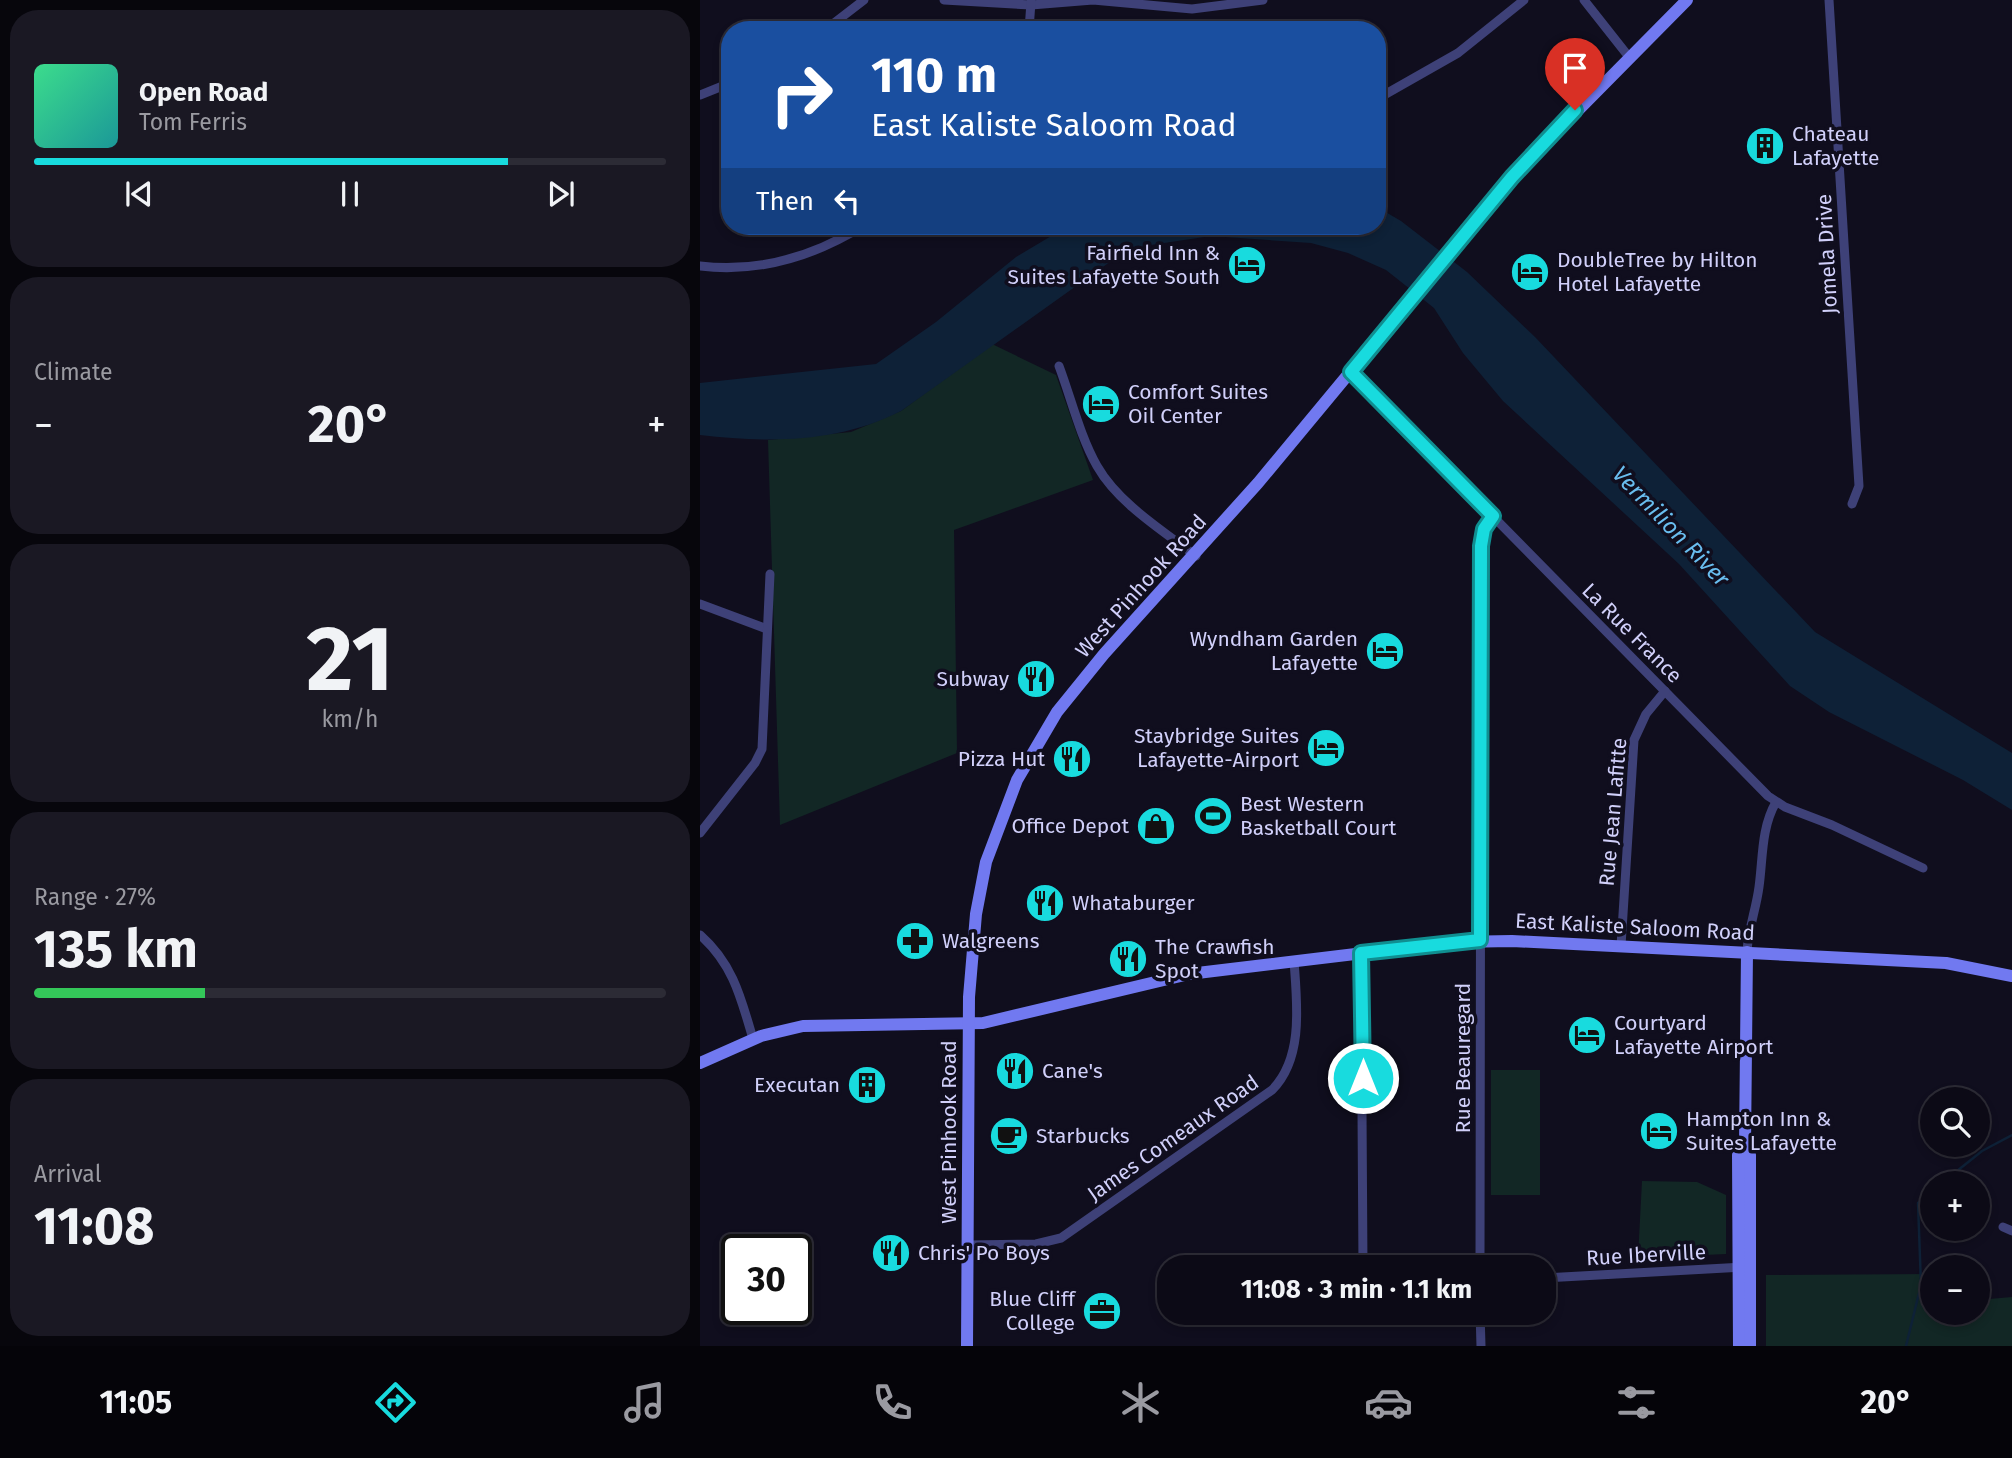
<!DOCTYPE html>
<html lang="en">
<head>
<meta charset="utf-8">
<style>
  body { margin:0; font-family:"Fira Sans",sans-serif; background:#1a1823; color:#f1f3f6; height:100vh; display:flex; flex-direction:column; font-size:26px; white-space:nowrap }
  * { box-sizing:border-box; margin:0 }
  p { font-size:23px; color:#9a9aa1 }
  .icon { flex:none; width:38px; height:38px; fill:none; stroke:currentColor; stroke-width:2; stroke-linecap:round; stroke-linejoin:round }
  .map { position:relative; flex:1; overflow:hidden }
  .panel { display:flex; flex-direction:column; gap:10px; padding:10px; background:#07060c; width:700px }
  .panel>* { flex:none }
  .banner { position:absolute; left:21px; top:21px; width:665px; height:214px; border-radius:28px; box-shadow:0 4px 10px #0003,0 0 0 2px #2c2b35; background:#1a4fa0; color:#fff; overflow:hidden }
  .buttons { position:absolute; left:1220px; top:1087px; display:grid; gap:14px }
  .buttons a { display:grid; place-items:center; width:70px; height:70px; border-radius:50%; background:#0c0a16; box-shadow:0 4px 10px #0003,0 0 0 2px #2c2b35; font-size:35px }
  .speed { position:absolute; left:21px; top:1234px; display:flex; gap:14px; font-size:35px; font-weight:700; text-align:center }
  .speed>* { display:grid; place-content:center; width:91px; height:91px; border-radius:50%; background:#0c0a16; box-shadow:0 4px 10px #0003,0 0 0 2px #2c2b35; line-height:1 }
  .speed .limit { border:4px solid #111; border-radius:10px; background:#fff; color:#111 }
  .pin { position:absolute; display:grid; place-items:center; width:60px; height:60px; color:#fff; margin:-72px -30px; border-radius:50% 50% 50% 0; rotate:-45deg; box-shadow:0 0 7px #0007 }
  .pin .icon { rotate:45deg }
  .me { position:absolute; width:77px; margin:-38px; rotate:0deg; stroke-linejoin:round; filter:drop-shadow(0 0 5px #0008) }
  .turn { display:flex; align-items:center; gap:24px; height:147px; padding:0 35px; font-size:32px }
  .turn .icon { width:91px; height:91px; stroke-width:2.5 }
  .turn b { display:block; font-size:49px; line-height:60px }
  .then { display:flex; align-items:center; height:66px; padding:0 35px; background:#0003; gap:14px; font-size:26px }
  .big { font-size:52px; font-weight:700; line-height:1.1 }
  .panel .card { flex:1; display:flex; flex-direction:column; justify-content:center; gap:10px; min-width:0; padding:0 24px; border-radius:28px; background:#1a1823 }
  .panel .dial { align-items:center; gap:0 }
  .dial b { font-size:91px; line-height:1 }
  .song { display:flex; align-items:center; gap:21px }
  .cover { width:84px; height:84px; border-radius:10px; background:linear-gradient(135deg,hsl(150 70% 55%),hsl(180 70% 35%)) }
  .played { height:7px; border-radius:4px; background:linear-gradient(90deg,#18dbde 75%,#2c2b35 75%) }
  .keys { display:flex; justify-content:space-around; direction:ltr }
  .heat { display:flex; justify-content:space-between; align-items:center; font-size:38px; direction:ltr }
  .charge { height:10px; border-radius:5px; background:linear-gradient(90deg,#34c759 27%,#2c2b35 0) }
  .trip { position:absolute; left:457px; top:1255px; width:399px; height:70px; border-radius:28px; background:#0c0a16; box-shadow:0 4px 10px #0003,0 0 0 2px #2c2b35; font-weight:700; line-height:70px; text-align:center }
  .menu { display:flex; height:112px; justify-content:space-around; align-items:center; background:#050409; color:#9a9aa1 }
  .menu .icon { width:49px; height:49px }
  .menu .on { color:#18dbde }
  .menu b { font-size:32px; color:#f1f3f6 }
  main { display:flex; flex:1; min-height:0 }
  .map>svg:first-child { display:block }
  .green { fill:#122725 }
  .water { fill:#0e2137 }
  .lines { fill:none; stroke-linecap:round; stroke-linejoin:round }
  .stream { stroke:#0e2137; stroke-width:2.5 }
  .street { stroke:#3e4178; stroke-width:9 }
  .secondary { stroke:#7179f0; stroke-width:12 }
  .route-casing { stroke:#108e90; stroke-width:18 }
  .route { stroke:#18dbde; stroke-width:12 }
  .labels { text-anchor:middle; stroke-width:7; stroke-linejoin:round; paint-order:stroke }
  .poi-label { font-size:21px; fill:#d1d0fa; stroke:#100e1e; text-anchor:start }
  .street-label { font-size:21px; fill:#d1d0fa; stroke:#100e1e }
  .water-label { font-size:23px; font-style:italic; fill:#69bdef; stroke:#100e1e }
</style>
</head>
<body>
<main>
<section class="panel">
<div class="card">
<div class="song"><i class="cover"></i><div><b>Open Road</b><p>Tom Ferris</p></div></div>
<div class="played"></div>
<div class="keys"><svg class="icon" aria-label="previous" viewBox="0 0 24 24"><path d="M18 5L8 12l10 7zM5 5v14"/></svg><svg class="icon" aria-label="pause" viewBox="0 0 24 24"><path d="M8 5v14M16 5v14"/></svg><svg class="icon" aria-label="next" viewBox="0 0 24 24"><path d="M6 5l10 7-10 7zM19 5v14"/></svg></div>
</div>
<div class="card"><p>Climate</p>
<div class="heat"><a>−</a><b class="big">20°</b><a>+</a></div>
</div>
<div class="card dial"><b>21</b><p>km/h</p></div>
<div class="card"><p>Range · 27%</p><b class="big">135 km</b><div class="charge"></div></div>
<div class="card"><p>Arrival</p><b class="big">11:08</b></div>
</section>
<div class="map">
<svg width="1312" height="1346" viewBox="0 0 1312 1346">
  <rect width="100%" height="100%" fill="#100e1e"/>
  <g class="green">
    <polygon points="292,344 356,375 393,480 254,530 257,753 80,825 68,440 151,432 201,411"/>
    <rect x="506" y="804" width="14" height="25"/>
    <rect x="791" y="1070" width="49" height="125"/>
    <polygon points="942,1181 997,1182 1026,1195 1026,1254 938,1258"/>
    <polygon points="1232,1274 1232,1312 1278,1312 1278,1300 1312,1297 1312,1346 1066,1346 1066,1275"/>
  </g>
  <path class="water" d="M 677,207 L 701,221 L 767,272 L 835,337 L 1115,632 L 1312,753 L 1312,810 L 1263,780 L 1129,712 L 1090,686 L 979,564 L 803,401 L 763,353 L 734,308 L 686,270 L 648,253 L 611,243 L 511,236 L 444,246 L 407,264 L 201,411 C 139,443 68,443 0,435 L 0,383 L 176,364 L 236,322 L 316,257 L 368,226 L 677,226 Z"/>
  <g class="lines">
    <g class="stream">
      <polyline points="1242,1183 1282,1151 1312,1135"/>
      <polyline points="1206,1346 1221,1285 1218,1203 1232,1192"/>
    </g>
    <g class="street">
      <polyline points="244,0 331,5 393,0 492,9 563,0"/>
      <polyline points="884,0 929,57"/>
      <polyline points="1129,0 1159,486 1152,504"/>
      <polyline points="125,30 164,0"/>
      <polyline points="329,30 331,2"/>
      <polyline points="0,95 30,83"/>
      <polyline points="677,99 758,53 824,0"/>
      <path d="M 0,266 C 58,273 114,256 163,226"/>
      <path d="M 359,366 C 371,398 380,436 397,466 C 418,503 463,531 496,556"/>
      <polyline points="651,372 1068,796 1085,807 1132,825 1223,868"/>
      <polyline points="0,604 67,629"/>
      <polyline points="0,833 55,763 62,749 70,574"/>
      <path d="M 0,935 C 33,964 41,998 53,1039"/>
      <polyline points="921,946 934,740 946,714 965,691"/>
      <path d="M 1047,952 C 1048,929 1056,910 1059,887 C 1063,858 1061,828 1076,802"/>
      <polyline points="661,953 663,1267"/>
      <polyline points="1303,1227 1312,1231"/>
      <path d="M 268,1245 L 336,1244 L 361,1238 L 572,1090 C 604,1058 597,1003 594,961"/>
      <polyline points="780,1267 781,546 784,529 793,516"/>
      <polyline points="844,1278 1044,1267"/>
      <polyline points="780,1312 781,1346"/>
    </g>
    <g class="secondary">
      <polyline points="1047,952 1045,1145 1050,1155 1050,1346"/>
      <polyline points="0,1063 61,1036 103,1026 283,1023 489,974 755,942 812,941 1246,963 1312,976"/>
      <polyline points="267,1346 269,997 276,914 286,862 317,780 357,712 404,654 558,483 812,177 987,0"/>
      <polyline points="1039,1346 1038,1155 1045,1145"/>
    </g>
  </g>
  <g class="lines">
    <g class="route-casing">
      <polyline id="route" points="663,1078 661,953 780,940 781,546 784,529 793,516 651,372 812,177 875,110"/>
    </g>
    <use href="#route" class="route"/>
  </g>
  <defs>
    <g id="building-disc" transform="scale(2.0125)"><circle r="9.5" fill="#18dbde" stroke="#100e1e"/><path d="M-4-6H4V6H1V3H-1V6H-4ZM-2.5-4.3h1.7v1.8h-1.7ZM.8-4.3h1.7v1.8H.8ZM-2.5-1h1.7V.8h-1.7ZM.8-1h1.7V.8H.8Z" fill="#111"/></g>
    <g id="hotel-disc" transform="scale(2.0125)"><circle r="9.5" fill="#18dbde" stroke="#100e1e"/><path d="M-6-4.5h1.5V1H6V5H4.5V3h-9V5H-6ZM-4 0a1.8 1.8 0 1 1 3.6 0ZM.5 0V-2.5h3Q6-2.5 6 0Z" fill="#111"/></g>
    <g id="restaurant-disc" transform="scale(2.0125)"><circle r="9.5" fill="#18dbde" stroke="#100e1e"/><path d="M-5-6h1v4h1v-4h1v4h1v-4h1v5L-1.5 .5V6h-2V.5L-5-1ZM5-6V6H3V1.5H1.5Q1.5-4 5-6Z" fill="#111"/></g>
    <g id="stadium-disc" transform="scale(2.0125)"><circle r="9.5" fill="#18dbde" stroke="#100e1e"/><path d="M0-5a6.5 5 0 1 0 0 10a6.5 5 0 1 0 0-10ZM-3.5-1.8h7v3.6h-7Z" fill="#111"/></g>
    <g id="shop-disc" transform="scale(2.0125)"><circle r="9.5" fill="#18dbde" stroke="#100e1e"/><path d="M-5-2.5h2.3a2.7 3.5 0 0 1 5.4 0H5L5.5 6h-11ZM-1.5-2.5h3a1.5 2.3 0 0 0-3 0Z" fill="#111"/></g>
    <g id="pharmacy-disc" transform="scale(2.0125)"><circle r="9.5" fill="#18dbde" stroke="#100e1e"/><path d="M-2-6h4v4h4v4h-4v4h-4v-4h-4v-4h4Z" fill="#111"/></g>
    <g id="cafe-disc" transform="scale(2.0125)"><circle r="9.5" fill="#18dbde" stroke="#100e1e"/><path d="M-5.5-4.5H6V0H3Q3 3.5 0 3.5H-2.5Q-5.5 3.5-5.5 0ZM3-3.2v2h1.7v-2ZM-6 4.5H4V6H-6Z" fill="#111"/></g>
    <g id="office-disc" transform="scale(2.0125)"><circle r="9.5" fill="#18dbde" stroke="#100e1e"/><path d="M-6-3h4V-5.5h4V-3h4V5H-6ZM-1-4.5V-3h2v-1.5ZM-6 0V1H6V0Z" fill="#111"/></g>
  </defs>
  <g fill-rule="evenodd">
    <use href="#building-disc" x="1065" y="146"/>
    <use href="#hotel-disc" x="547" y="265"/>
    <use href="#hotel-disc" x="830" y="272"/>
    <use href="#hotel-disc" x="401" y="404"/>
    <use href="#hotel-disc" x="685" y="651"/>
    <use href="#restaurant-disc" x="336" y="679"/>
    <use href="#hotel-disc" x="626" y="748"/>
    <use href="#restaurant-disc" x="372" y="759"/>
    <use href="#stadium-disc" x="513" y="816"/>
    <use href="#shop-disc" x="456" y="826"/>
    <use href="#restaurant-disc" x="345" y="903"/>
    <use href="#pharmacy-disc" x="215" y="941"/>
    <use href="#restaurant-disc" x="428" y="959"/>
    <use href="#hotel-disc" x="887" y="1035"/>
    <use href="#restaurant-disc" x="315" y="1071"/>
    <use href="#building-disc" x="167" y="1085"/>
    <use href="#hotel-disc" x="959" y="1131"/>
    <use href="#cafe-disc" x="309" y="1136"/>
    <use href="#restaurant-disc" x="191" y="1253"/>
    <use href="#office-disc" x="402" y="1311"/>
  </g>
  <g class="labels">
    <g class="poi-label">
      <text x="1092" y="141">Chateau<tspan x="1092" dy="24">Lafayette</tspan></text>
      <text x="520" y="260" text-anchor="end">Fairfield Inn &amp;<tspan x="520" dy="24">Suites Lafayette South</tspan></text>
      <text x="857" y="267">DoubleTree by Hilton<tspan x="857" dy="24">Hotel Lafayette</tspan></text>
      <text x="428" y="399">Comfort Suites<tspan x="428" dy="24">Oil Center</tspan></text>
      <text x="658" y="646" text-anchor="end">Wyndham Garden<tspan x="658" dy="24">Lafayette</tspan></text>
      <text x="309" y="686" text-anchor="end">Subway</text>
      <text x="599" y="743" text-anchor="end">Staybridge Suites<tspan x="599" dy="24">Lafayette-Airport</tspan></text>
      <text x="345" y="766" text-anchor="end">Pizza Hut</text>
      <text x="540" y="811">Best Western<tspan x="540" dy="24">Basketball Court</tspan></text>
      <text x="429" y="833" text-anchor="end">Office Depot</text>
      <text x="372" y="910">Whataburger</text>
      <text x="242" y="948">Walgreens</text>
      <text x="455" y="954">The Crawfish<tspan x="455" dy="24">Spot</tspan></text>
      <text x="914" y="1030">Courtyard<tspan x="914" dy="24">Lafayette Airport</tspan></text>
      <text x="342" y="1078">Cane's</text>
      <text x="140" y="1092" text-anchor="end">Executan</text>
      <text x="986" y="1126">Hampton Inn &amp;<tspan x="986" dy="24">Suites Lafayette</tspan></text>
      <text x="336" y="1143">Starbucks</text>
      <text x="218" y="1260">Chris' Po Boys</text>
      <text x="375" y="1306" text-anchor="end">Blue Cliff<tspan x="375" dy="24">College</tspan></text>
    </g>
    <g class="street-label">
      <text transform="translate(1127 254) rotate(-93)" y="7">Jomela Drive</text>
      <text transform="translate(441 586) rotate(-48)" y="7">West Pinhook Road</text>
      <text transform="translate(932 633) rotate(45)" y="7">La Rue France</text>
      <text transform="translate(913 812) rotate(-85)" y="7">Rue Jean Lafitte</text>
      <text transform="translate(935 927) rotate(3)" y="7">East Kaliste Saloom Road</text>
      <text transform="translate(763 1058) rotate(-90)" y="7">Rue Beauregard</text>
      <text transform="translate(249 1132) rotate(-90)" y="7">West Pinhook Road</text>
      <text transform="translate(473 1138) rotate(-35)" y="7">James Comeaux Road</text>
      <text transform="translate(946 1255) rotate(-3)" y="7">Rue Iberville</text>
    </g>
    <g class="water-label">
      <text transform="translate(971 526) rotate(46)" y="8">Vermilion River</text>
    </g>
  </g>
</svg>
<div class="buttons">
<a><svg class="icon" aria-label="search" viewBox="0 0 24 24"><circle cx="10" cy="10" r="6"/><path d="M15 15l6 6"/></svg></a>
<a>+</a>
<a>−</a>
</div>
<div class="speed"><div class="limit">30</div></div>
<div class="pin" style="left:875px;top:110px;background:#d93025"><svg class="icon" aria-label="arrive" viewBox="0 0 24 24"><path d="M6 21V4h12l-3 4 3 4H6"/></svg></div>
<svg class="me" style="left:663px;top:1078px" viewBox="-20 -20 40 40"><circle r="17" fill="#18dbde" stroke="#fff" stroke-width="3"/><path d="M0-11L8 9 0 5-8 9z" fill="#fff"/></svg>
<div class="trip">11:08 · 3 min · 1.1 km</div>
<div class="banner">
<div class="turn"><svg class="icon" aria-label="right" viewBox="0 0 24 24"><path d="M7 20v-9h11M14 6l5 5-5 5"/></svg><div><b>110 m</b>East Kaliste Saloom Road</div></div>
<div class="then">Then<svg class="icon" aria-label="left" viewBox="0 0 24 24"><path d="M17 20v-9H6M10 6l-5 5 5 5"/></svg></div>
</div>
</div>
</main>
<nav class="menu">
<b>11:05</b>
<svg class="icon on" aria-label="directions" viewBox="0 0 24 24"><path d="M12 3l9 9-9 9-9-9zM9 14v-3h6M13 9l2 2-2 2"/></svg>
<svg class="icon" aria-label="music" viewBox="0 0 24 24"><path d="M9 18V5l10-2v13"/><circle cx="6" cy="18" r="3"/><circle cx="16" cy="16" r="3"/></svg>
<svg class="icon" aria-label="phone" viewBox="0 0 24 24"><path d="M5 4h4l2 5-3 2q2 4 5 5l2-3 5 2v4C11 20 4 13 5 4z"/></svg>
<svg class="icon" aria-label="climate" viewBox="0 0 24 24"><path d="M12 3v18M4 7l16 10M4 17L20 7"/></svg>
<svg class="icon" aria-label="car" viewBox="0 0 24 24"><path d="M5 17H2v-5l4-1 3-4h7l3 4 3 1v5h-3M9 17h6M6 11h13"/><circle cx="7" cy="17" r="2"/><circle cx="17" cy="17" r="2"/></svg>
<svg class="icon" aria-label="filters" viewBox="0 0 24 24"><path d="M4 7h16M4 17h16"/><circle cx="9" cy="7" r="2"/><circle cx="15" cy="17" r="2"/></svg>
<b>20°</b>
</nav>
</body>
</html>
